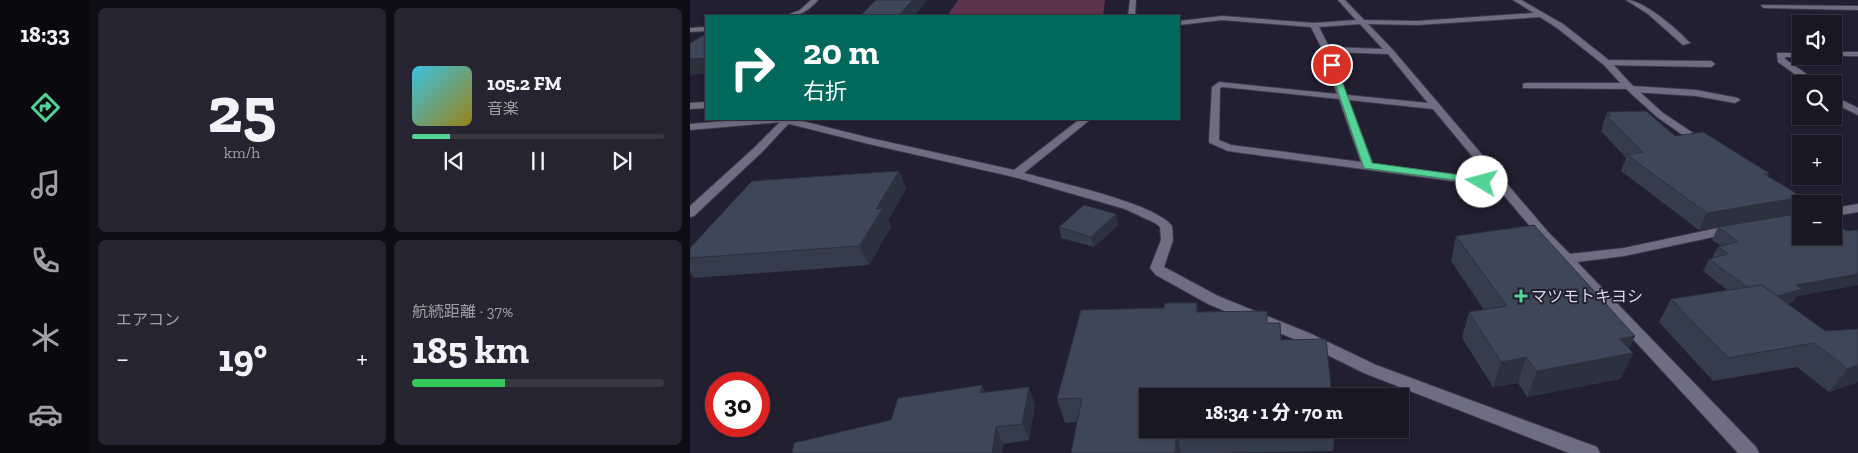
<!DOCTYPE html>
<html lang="ja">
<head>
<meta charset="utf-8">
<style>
  body { margin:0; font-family:"Zilla Slab","Noto Sans JP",serif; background:#262431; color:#f1f3f6; height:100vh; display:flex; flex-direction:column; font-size:19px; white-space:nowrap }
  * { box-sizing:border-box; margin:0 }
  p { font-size:16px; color:#9f9fa6 }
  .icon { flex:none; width:28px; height:28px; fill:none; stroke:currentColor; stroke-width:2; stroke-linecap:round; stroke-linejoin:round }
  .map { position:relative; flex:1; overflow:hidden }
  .details { display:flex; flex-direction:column; gap:8px; padding:8px; background:#0e0d14; width:600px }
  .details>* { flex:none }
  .top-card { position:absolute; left:15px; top:15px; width:475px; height:105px; border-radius:0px; box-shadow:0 1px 4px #0004,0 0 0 1px #373641; background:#00695c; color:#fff; overflow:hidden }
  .buttons { position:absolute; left:1102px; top:15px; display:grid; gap:10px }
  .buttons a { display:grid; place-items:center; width:50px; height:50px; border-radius:0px; background:#191724; box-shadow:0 1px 4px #0004,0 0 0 1px #373641; font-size:25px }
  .speed { position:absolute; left:15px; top:372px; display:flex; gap:10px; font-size:25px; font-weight:700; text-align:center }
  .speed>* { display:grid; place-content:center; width:65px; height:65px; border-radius:50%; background:#191724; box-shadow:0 1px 4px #0004,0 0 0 1px #373641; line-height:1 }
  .speed .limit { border:8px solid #d22; background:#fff; color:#111 }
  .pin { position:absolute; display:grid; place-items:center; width:42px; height:42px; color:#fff; margin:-21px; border:2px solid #fff; border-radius:50%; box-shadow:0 1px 5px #0007 }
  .me { position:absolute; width:55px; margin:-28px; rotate:278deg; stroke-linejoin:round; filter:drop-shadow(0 0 4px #0008) }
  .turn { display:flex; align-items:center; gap:18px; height:105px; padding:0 15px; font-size:22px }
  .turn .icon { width:65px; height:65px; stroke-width:2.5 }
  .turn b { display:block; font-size:35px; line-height:42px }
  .big { font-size:38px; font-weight:800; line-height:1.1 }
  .details .widget { flex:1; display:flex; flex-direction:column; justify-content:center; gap:8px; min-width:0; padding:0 18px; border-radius:8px; background:#262431 }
  .details .dial { align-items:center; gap:0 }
  .dial b { font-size:65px; line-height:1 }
  .song { display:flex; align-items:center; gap:15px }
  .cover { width:60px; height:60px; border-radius:8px; background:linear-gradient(135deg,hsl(190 70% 55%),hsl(50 70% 35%)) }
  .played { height:5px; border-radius:2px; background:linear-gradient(90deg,#53d396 15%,#373641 15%) }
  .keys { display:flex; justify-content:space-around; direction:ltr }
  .heat { display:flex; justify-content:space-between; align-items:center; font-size:28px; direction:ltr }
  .charge { height:8px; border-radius:4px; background:linear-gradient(90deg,#34c759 37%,#373641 0) }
  .details .tiles { flex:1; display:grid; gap:8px; grid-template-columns:repeat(2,1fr) }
  .trip { position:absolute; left:449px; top:388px; width:270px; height:50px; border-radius:0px; background:#191724; box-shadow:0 1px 4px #0004,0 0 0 1px #373641; font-weight:800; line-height:50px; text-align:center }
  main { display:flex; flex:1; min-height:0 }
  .tabs { display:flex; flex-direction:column; width:90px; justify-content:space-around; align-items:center; background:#0a090e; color:#9f9fa6 }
  .tabs .icon { width:35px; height:35px }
  .tabs .on { color:#53d396 }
  .tabs b { font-size:22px; color:#f1f3f6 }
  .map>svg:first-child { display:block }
  .green { fill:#5d344d }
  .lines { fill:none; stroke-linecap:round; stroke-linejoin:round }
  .service-casing { stroke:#3c3a48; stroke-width:2 }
  .minor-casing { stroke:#3c3a48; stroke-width:2 }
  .service { fill:#6f6d82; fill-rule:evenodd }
  .minor { fill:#6f6d82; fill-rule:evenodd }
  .wall { fill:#353d4c }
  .shaded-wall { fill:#2b323e }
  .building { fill:#3e4758; stroke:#2b323e }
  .route { fill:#53d396; stroke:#368962 }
  .poi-dot { fill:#53d396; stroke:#211f30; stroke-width:2 }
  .labels { text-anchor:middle; stroke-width:4; stroke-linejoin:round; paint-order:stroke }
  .poi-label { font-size:16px; fill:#d9d8e3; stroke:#211f30; text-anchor:start }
</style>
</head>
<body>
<main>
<nav class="tabs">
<b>18:33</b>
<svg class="icon on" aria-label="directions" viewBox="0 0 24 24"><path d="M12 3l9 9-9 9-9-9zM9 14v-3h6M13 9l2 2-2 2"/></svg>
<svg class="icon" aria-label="music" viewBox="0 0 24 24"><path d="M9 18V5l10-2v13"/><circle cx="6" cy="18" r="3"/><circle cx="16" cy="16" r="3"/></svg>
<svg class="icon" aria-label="phone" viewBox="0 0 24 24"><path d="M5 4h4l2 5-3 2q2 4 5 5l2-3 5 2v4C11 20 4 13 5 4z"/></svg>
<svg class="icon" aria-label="climate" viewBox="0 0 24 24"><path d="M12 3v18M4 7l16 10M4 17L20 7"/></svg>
<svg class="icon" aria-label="car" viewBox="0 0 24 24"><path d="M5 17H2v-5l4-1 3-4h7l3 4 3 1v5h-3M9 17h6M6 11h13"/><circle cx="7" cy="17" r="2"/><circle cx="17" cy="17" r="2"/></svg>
</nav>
<section class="details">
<div class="tiles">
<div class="widget dial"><b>25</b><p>km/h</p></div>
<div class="widget">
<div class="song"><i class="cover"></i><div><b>105.2 FM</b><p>音楽</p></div></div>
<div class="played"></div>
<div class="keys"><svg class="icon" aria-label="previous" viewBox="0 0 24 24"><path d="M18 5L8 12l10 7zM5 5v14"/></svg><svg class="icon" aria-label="pause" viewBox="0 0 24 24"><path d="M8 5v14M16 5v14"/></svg><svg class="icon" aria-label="next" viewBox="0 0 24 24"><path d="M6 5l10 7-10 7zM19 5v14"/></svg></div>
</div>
<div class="widget"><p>エアコン</p>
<div class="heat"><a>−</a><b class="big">19°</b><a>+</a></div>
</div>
<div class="widget"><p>航続距離 · 37%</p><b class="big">185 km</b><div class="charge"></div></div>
</div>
</section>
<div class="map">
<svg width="1168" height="453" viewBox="0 0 1168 453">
  <rect width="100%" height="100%" fill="#211f30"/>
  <polygon class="green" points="268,0 415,0 413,16 257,16"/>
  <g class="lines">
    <g class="service-casing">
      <g id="service">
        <path d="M 121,0 L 128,0 C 119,10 110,17 95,16 L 110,10 Z"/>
        <path d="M 936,0 C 954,0 987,29 1000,43 L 993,45 L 958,14 Z"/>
        <polygon points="1072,5 1168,6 1168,10 1074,8 1071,6"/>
        <polygon points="16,27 16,31 0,32 0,28"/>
        <rect x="1144" y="52" width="24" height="4"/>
        <polygon points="1087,53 1111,53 1111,56 1114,57 1095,57 1095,59 1122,78 1122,82 1116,82 1088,62"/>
        <polygon points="917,60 1021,61 1025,64 1021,67 914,65 913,63"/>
        <polygon points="836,83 938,83 942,86 1006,90 1048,98 1050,100 1045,103 1006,96 942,92 938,89 833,88 833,84"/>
        <polygon points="1144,96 1168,108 1168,115 1144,103"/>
        <polygon points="16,102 16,108 0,109 0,103"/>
        <polygon points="93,119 102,120 72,152 4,216 0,217 0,206 64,148"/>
      </g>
    </g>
    <g class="minor-casing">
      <g id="minor">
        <polygon points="440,0 446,0 445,16 438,16"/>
        <path d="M 648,0 L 655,0 L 674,20 L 727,21 L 844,13 L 823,0 L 831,0 L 873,24 L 920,61 L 941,84 L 973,113 L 1015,141 L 1016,143 L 1015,145 L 1007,145 L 967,117 L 935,88 L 914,65 L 867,28 L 850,17 L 727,25 L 678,24 L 703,50 L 858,232 L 880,254 L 934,248 L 1042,225 L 1046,226 L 1048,229 L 1042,233 L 934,256 L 887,262 L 1066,447 L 1069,453 L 1048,453 L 850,238 L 807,187 L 538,151 L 520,143 L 519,141 L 522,87 L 529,82 L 647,94 L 632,49 L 621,27 L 532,20 L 489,25 L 489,21 L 532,16 L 624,23 L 666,20 ZM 670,24 L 693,49 L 639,47 L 629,27 ZM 641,52 L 698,54 L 738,103 L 657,95 ZM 533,87 L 649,99 L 671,162 L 541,145 L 529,140 L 530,88 ZM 659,100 L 743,109 L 801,179 L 683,164 Z"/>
        <path d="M 60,119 L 104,119 L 180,138 L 324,170 L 390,119 L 401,119 L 334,173 C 366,182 465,203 482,226 L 483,240 L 474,267 L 528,296 L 619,333 L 686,365 L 907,447 L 910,453 L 879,453 L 674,373 L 609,341 L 518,304 L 466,275 L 460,268 L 471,240 L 470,227 L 465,223 L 435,209 L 324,177 L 179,144 L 92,122 L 0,130 L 0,124 Z"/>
        <polygon points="1093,192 1113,204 1111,212 1089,198 1087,196"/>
        <polygon points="1168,204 1168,212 1144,216 1144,208"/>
      </g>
    </g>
    <use href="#service" class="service"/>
    <use href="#minor" class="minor"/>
  </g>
  <g class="wall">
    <polygon points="917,112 985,136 1079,173 1078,176 1102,214 1009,230 931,171 936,158 911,131 913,128 912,127"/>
    <polygon points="209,171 216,189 198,220 201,227 179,265 4,278 0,272 0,248"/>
    <polygon points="426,214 428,225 404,247 371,238 369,227"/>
    <polygon points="1028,227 1157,231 1168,230 1168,285 1107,296 1103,302 1098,304 1135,331 1168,329 1168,382 1139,392 1107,367 1023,381 969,322 981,299 1037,290 1013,271 1019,259 1022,258 1028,247 1031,246 1022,240"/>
    <polygon points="766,236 945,336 939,349 943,353 930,379 837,397 828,383 803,387 772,338 779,312 794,310 761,261"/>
    <polygon points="507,303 508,312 458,429 645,429 643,451 530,453 381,453 387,422 375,423 367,399 474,308"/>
    <polygon points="292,385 295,392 345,404 339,440 313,444 312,453 102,453 201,420"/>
  </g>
  <g class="shaded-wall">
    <polygon points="223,0 238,0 224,16 208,16"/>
    <polygon points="16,58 16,73 0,75 0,59"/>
    <polygon points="209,171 216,189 198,220 201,227 179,265 169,246 186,209"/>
    <polygon points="1112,197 1102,214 1009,230 1017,213"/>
    <polygon points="426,214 428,225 404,247 401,237"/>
    <polygon points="1168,274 1168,285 1107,296 1103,302 1065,313 1073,300 1106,285"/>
    <polygon points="945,336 936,354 943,353 930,379 837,397 847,371 930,339"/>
    <polygon points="836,357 828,383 803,387 811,362"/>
    <polygon points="1168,365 1168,382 1139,392 1158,369"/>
    <polygon points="292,385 299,402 290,393"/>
    <polygon points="339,387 345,404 339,440 332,424"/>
    <polygon points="306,427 313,444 312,453 302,453"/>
    <polygon points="487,430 491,453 485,453"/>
  </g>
  <g class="building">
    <polygon points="186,0 223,0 208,16 170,16"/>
    <polygon points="16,34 16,58 0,59 0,43"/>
    <polygon points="956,111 985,136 1013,132 1079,173 1074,174 1112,197 1017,213 937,155 953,152 916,116 921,116 917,112"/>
    <polygon points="209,171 186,209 193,208 169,246 0,258 0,248 62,181"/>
    <polygon points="394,205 426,214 401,237 369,227"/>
    <polygon points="1111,213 1111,236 1144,236 1144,223 1157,231 1168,230 1168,274 1106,285 1112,289 1087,296 1072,285 1057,287 1019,259 1038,254 1028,247 1048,242 1028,227"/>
    <polygon points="844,225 945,336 930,339 943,353 847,371 836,357 811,362 779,312 817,306 766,236"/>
    <polygon points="1072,285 1135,331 1168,329 1168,365 1158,369 1124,343 1038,358 981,299"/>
    <polygon points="475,303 507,303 506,312 577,311 577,323 590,323 591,340 636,339 642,396 458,396 458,429 542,429 487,430 485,453 381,453 392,398 367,399 391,310 474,308"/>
    <polygon points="292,385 290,393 339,387 332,424 306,427 302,453 102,453 104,443 201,420 208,398"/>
  </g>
  <polygon class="route" points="640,63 646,65 682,163 792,178 796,179 797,182 796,184 674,168 639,65"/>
  <path class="poi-dot" d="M828.5 288.5h5v5h5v5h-5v5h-5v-5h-5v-5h5z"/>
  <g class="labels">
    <g class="poi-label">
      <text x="841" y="302">マツモトキヨシ</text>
    </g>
  </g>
</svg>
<div class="buttons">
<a><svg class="icon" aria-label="sound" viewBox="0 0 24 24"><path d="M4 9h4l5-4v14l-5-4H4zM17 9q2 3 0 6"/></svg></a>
<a><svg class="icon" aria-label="search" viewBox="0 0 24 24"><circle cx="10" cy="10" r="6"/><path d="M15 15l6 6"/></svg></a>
<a>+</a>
<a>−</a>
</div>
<div class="speed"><div class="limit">30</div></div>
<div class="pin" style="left:642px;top:65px;background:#d93025"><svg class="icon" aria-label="arrive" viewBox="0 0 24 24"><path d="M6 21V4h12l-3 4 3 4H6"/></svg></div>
<svg class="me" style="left:792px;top:182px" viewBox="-20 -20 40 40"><circle r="19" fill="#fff"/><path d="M0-13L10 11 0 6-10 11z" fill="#53d396"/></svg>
<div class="trip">18:34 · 1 分 · 70 m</div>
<div class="top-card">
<div class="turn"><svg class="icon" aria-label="right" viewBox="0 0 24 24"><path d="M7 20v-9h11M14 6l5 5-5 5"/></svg><div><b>20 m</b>右折</div></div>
</div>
</div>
</main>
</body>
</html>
